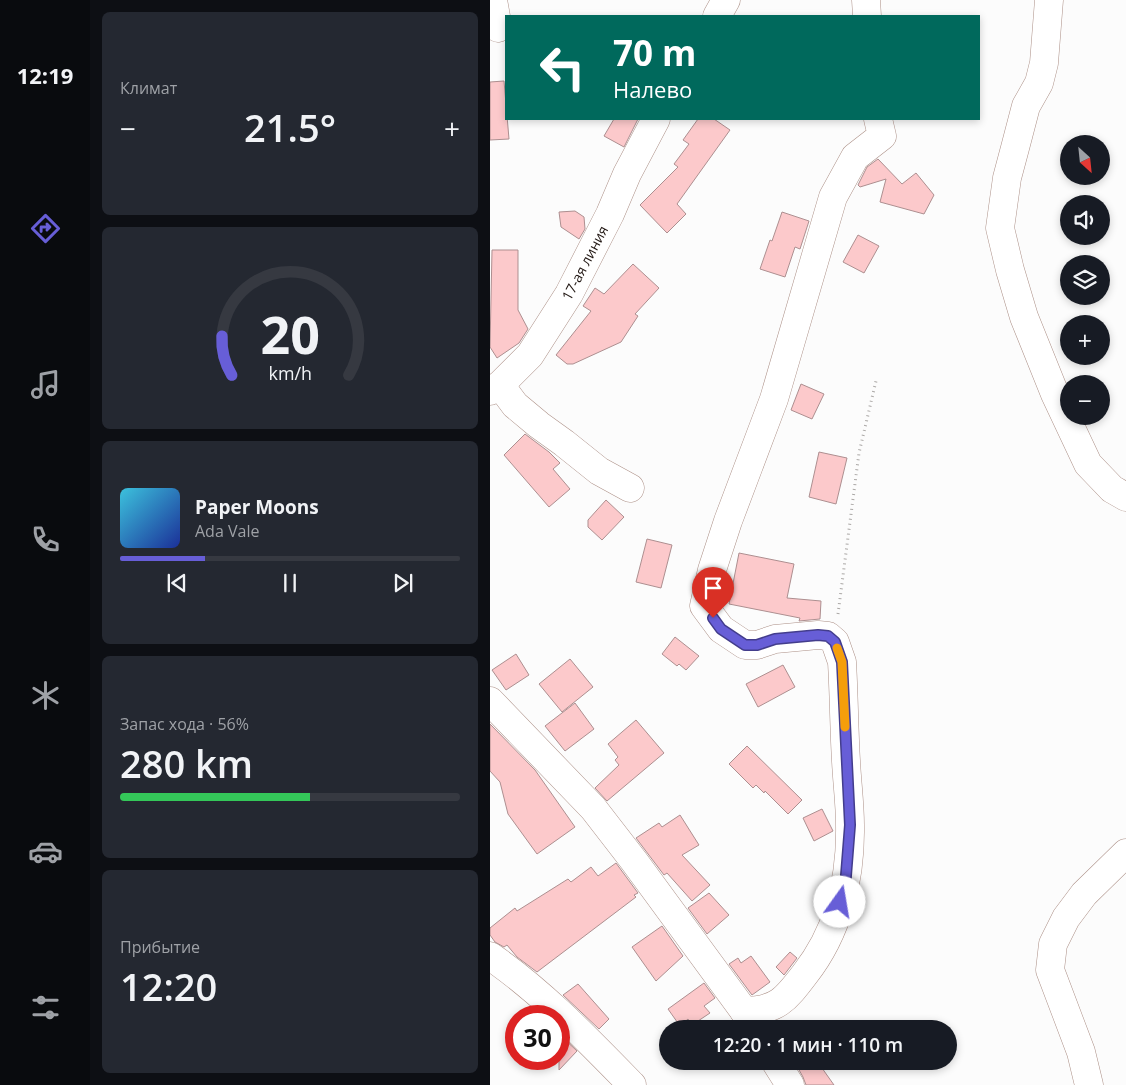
<!DOCTYPE html>
<html lang="ru">
<head>
<meta charset="utf-8">
<style>
  body { margin:0; font-family:"Open Sans",sans-serif; background:#242831; color:#f1f3f6; height:100vh; display:flex; flex-direction:column; font-size:19px; white-space:nowrap }
  * { box-sizing:border-box; margin:0 }
  p { font-size:16px; color:#9ea1a6 }
  .icon { flex:none; width:28px; height:28px; fill:none; stroke:currentColor; stroke-width:2; stroke-linecap:round; stroke-linejoin:round }
  .map { position:relative; flex:1; overflow:hidden }
  .drawer { display:flex; flex-direction:column; gap:12px; padding:12px; background:#0d0f14; width:400px }
  .drawer>* { flex:none }
  .banner { position:absolute; left:15px; top:15px; width:475px; height:105px; border-radius:0px; box-shadow:0 2px 8px #0003; background:#00695c; color:#fff; overflow:hidden }
  .needle { width:32px; rotate:153deg }
  .buttons { position:absolute; left:570px; top:135px; display:grid; gap:10px }
  .buttons a { display:grid; place-items:center; width:50px; height:50px; border-radius:50%; background:#171b24; box-shadow:0 2px 8px #0003; font-size:25px }
  .speed { position:absolute; left:15px; top:1005px; display:flex; gap:10px; font-size:25px; font-weight:700; text-align:center }
  .speed>* { display:grid; place-content:center; width:65px; height:65px; border-radius:50%; background:#171b24; box-shadow:0 2px 8px #0003; line-height:1 }
  .speed .limit { border:8px solid #d22; background:#fff; color:#111 }
  .pin { position:absolute; display:grid; place-items:center; width:42px; height:42px; color:#fff; margin:-51px -21px; border-radius:50% 50% 50% 0; rotate:-45deg; box-shadow:0 0 5px #0007 }
  .pin .icon { rotate:45deg }
  .me { position:absolute; width:55px; margin:-28px; rotate:13deg; stroke-linejoin:round; filter:drop-shadow(0 0 4px #0008) }
  .turn { display:flex; align-items:center; gap:18px; height:105px; padding:0 25px; font-size:22px }
  .turn .icon { width:65px; height:65px; stroke-width:2.5 }
  .turn b { display:block; font-size:35px; line-height:42px }
  .big { font-size:38px; font-weight:600; line-height:1.1 }
  .drawer .card { flex:1; display:flex; flex-direction:column; justify-content:center; gap:8px; min-width:0; padding:0 18px; border-radius:8px; background:#242831 }
  .drawer .dial { align-items:center; gap:0 }
  .dial svg { height:130px; overflow:visible; fill:none; stroke:#363941; stroke-width:7; stroke-linecap:round; text-anchor:middle }
  .dial text { fill:#f1f3f6; stroke:none }
  .song { display:flex; align-items:center; gap:15px }
  .cover { width:60px; height:60px; border-radius:8px; background:linear-gradient(135deg,hsl(190 70% 55%),hsl(230 70% 35%)) }
  .played { height:5px; border-radius:2px; background:linear-gradient(90deg,#675ed7 25%,#363941 25%) }
  .keys { display:flex; justify-content:space-around; direction:ltr }
  .heat { display:flex; justify-content:space-between; align-items:center; font-size:28px; direction:ltr }
  .charge { height:8px; border-radius:4px; background:linear-gradient(90deg,#34c759 56%,#363941 0) }
  .trip { position:absolute; left:169px; top:1020px; width:298px; height:50px; border-radius:25px; background:#171b24; box-shadow:0 2px 8px #0003; font-weight:600; line-height:50px; text-align:center }
  main { display:flex; flex:1; min-height:0 }
  .dock { display:flex; flex-direction:column; width:90px; justify-content:space-around; align-items:center; background:#090b0e; color:#9ea1a6 }
  .dock .icon { width:35px; height:35px }
  .dock .current { color:#675ed7 }
  .dock b { font-size:22px; color:#f1f3f6 }
  .map>svg:first-child { display:block }
  .building { fill:#fcc9cb; stroke:#ad8f90 }
  .lines { fill:none; stroke-linecap:round; stroke-linejoin:round }
  .minor-casing { stroke:#ad9188; stroke-width:29 }
  .path { stroke:#aba8a6; stroke-width:3; stroke-dasharray:1 4; stroke-linecap:butt }
  .minor { stroke:#fff; stroke-width:28 }
  .route-casing { stroke:#433d8c; stroke-width:12 }
  .route { stroke:#675ed7; stroke-width:9 }
  .slow { stroke:#f59e0b; stroke-width:9 }
  .labels { text-anchor:middle; stroke-width:5; stroke-linejoin:round; paint-order:stroke }
  .street-label { font-size:14px; fill:#201612; stroke:#fff }
</style>
</head>
<body>
<main>
<nav class="dock">
<b>12:19</b>
<svg class="icon current" aria-label="directions" viewBox="0 0 24 24"><path d="M12 3l9 9-9 9-9-9zM9 14v-3h6M13 9l2 2-2 2"/></svg>
<svg class="icon" aria-label="music" viewBox="0 0 24 24"><path d="M9 18V5l10-2v13"/><circle cx="6" cy="18" r="3"/><circle cx="16" cy="16" r="3"/></svg>
<svg class="icon" aria-label="phone" viewBox="0 0 24 24"><path d="M5 4h4l2 5-3 2q2 4 5 5l2-3 5 2v4C11 20 4 13 5 4z"/></svg>
<svg class="icon" aria-label="climate" viewBox="0 0 24 24"><path d="M12 3v18M4 7l16 10M4 17L20 7"/></svg>
<svg class="icon" aria-label="car" viewBox="0 0 24 24"><path d="M5 17H2v-5l4-1 3-4h7l3 4 3 1v5h-3M9 17h6M6 11h13"/><circle cx="7" cy="17" r="2"/><circle cx="17" cy="17" r="2"/></svg>
<svg class="icon" aria-label="filters" viewBox="0 0 24 24"><path d="M4 7h16M4 17h16"/><circle cx="9" cy="7" r="2"/><circle cx="15" cy="17" r="2"/></svg>
</nav>
<section class="drawer">
<div class="card"><p>Климат</p>
<div class="heat"><a>−</a><b class="big">21.5°</b><a>+</a></div>
</div>
<div class="card dial"><svg viewBox="0 0 100 80">
<path d="M14 69A42 42 0 1 1 86 69"/>
<path d="M14 69A42 42 0 0 1 8 45" stroke="#675ed7"/>
<text x="50" y="56" font-size="32" font-weight="700">20</text>
<text x="50" y="72" font-size="11">km/h</text>
</svg></div>
<div class="card">
<div class="song"><i class="cover"></i><div><b>Paper Moons</b><p>Ada Vale</p></div></div>
<div class="played"></div>
<div class="keys"><svg class="icon" aria-label="previous" viewBox="0 0 24 24"><path d="M18 5L8 12l10 7zM5 5v14"/></svg><svg class="icon" aria-label="pause" viewBox="0 0 24 24"><path d="M8 5v14M16 5v14"/></svg><svg class="icon" aria-label="next" viewBox="0 0 24 24"><path d="M6 5l10 7-10 7zM19 5v14"/></svg></div>
</div>
<div class="card"><p>Запас хода · 56%</p><b class="big">280 km</b><div class="charge"></div></div>
<div class="card"><p>Прибытие</p><b class="big">12:20</b></div>
</section>
<div class="map">
<svg width="636" height="1085" viewBox="0 0 636 1085">
  <rect width="100%" height="100%" fill="#fcfcfc"/>
  <g class="building">
    <polygon points="14,81 19,139 0,140 0,82"/>
    <polygon points="124,119 148,119 134,147 114,136"/>
    <polygon points="208,119 224,119 240,130 187,204 196,214 177,233 150,205 188,167 184,164 199,144 193,140"/>
    <polygon points="388,159 412,184 426,173 444,195 434,214 390,202 396,179 370,187 368,185 377,167"/>
    <polygon points="85,211 94,217 95,229 89,239 71,227 69,212"/>
    <polygon points="292,212 319,221 310,249 305,247 295,277 270,269 280,240 282,241"/>
    <polygon points="368,235 389,246 374,273 353,262"/>
    <polygon points="2,250 28,250 28,310 38,329 29,343 7,358 0,347"/>
    <polygon points="143,264 169,288 145,314 148,316 131,342 83,364 77,364 66,355 101,311 93,306 105,288 114,294"/>
    <polygon points="311,384 334,394 322,419 301,410"/>
    <polygon points="35,434 59,452 70,463 63,469 80,489 59,507 14,455"/>
    <polygon points="329,452 357,458 346,504 319,497"/>
    <polygon points="116,500 134,517 112,540 98,527 98,520"/>
    <polygon points="157,539 182,545 171,588 146,582"/>
    <polygon points="249,553 304,564 297,598 331,601 330,619 309,621 310,618 239,604"/>
    <polygon points="185,637 209,656 196,670 189,664 187,666 172,654"/>
    <polygon points="26,654 39,675 16,690 2,670"/>
    <polygon points="80,659 103,687 72,712 49,684"/>
    <polygon points="293,665 305,687 268,707 256,684"/>
    <polygon points="85,703 104,729 75,751 55,726"/>
    <polygon points="146,720 174,753 117,801 105,788 129,765 125,760 128,757 118,744"/>
    <polygon points="0,724 45,770 85,827 47,854 18,814 10,782 0,771"/>
    <polygon points="257,746 312,800 298,814 275,791 274,793 266,785 263,788 239,764"/>
    <polygon points="332,809 343,831 324,841 313,818"/>
    <polygon points="190,815 209,845 192,855 220,885 202,901 177,873 174,875 146,838 169,823 172,827"/>
    <polygon points="126,863 148,893 144,895 146,897 47,972 27,957 17,945 14,947 5,942 0,935 0,928 25,908 27,911 78,879 81,882 101,867 108,876"/>
    <polygon points="219,893 239,915 217,934 198,908"/>
    <polygon points="172,926 193,956 166,981 142,947"/>
    <polygon points="300,952 307,958 294,975 286,967"/>
    <polygon points="261,956 280,982 262,995 239,964 248,958 251,963"/>
    <polygon points="214,983 225,998 214,1006 220,1013 202,1025 198,1019 190,1026 178,1009"/>
    <polygon points="88,984 119,1019 109,1029 73,995"/>
    <polygon points="69,1034 87,1051 69,1070"/>
    <polygon points="304,1061 327,1061 344,1085 316,1085 313,1077"/>
  </g>
  <g class="lines">
    <g class="minor-casing">
      <g id="minor">
        <polyline points="3,0 8,28"/>
        <polyline points="376,0 377,16"/>
        <polyline points="559,0 554,63 549,83 536,106 525,148 517,178 510,228 520,270 534,317 565,394 598,464 622,489 636,497"/>
        <polyline points="227,16 236,0"/>
        <polyline points="10,385 25,405 49,425 74,443 109,471 140,488"/>
        <polyline points="0,391 10,385 40,355 79,294 120,214 137,174 166,119"/>
        <polyline points="0,701 103,808 144,861 254,1011 263,1025"/>
        <path d="M 0,956 C 52,992 97,1039 142,1085"/>
        <path d="M 254,1011 C 287,1011 296,999 315,974 C 348,932 361,879 360,825 C 360,804 357,782 356,761 C 354,728 354,695 352,662 L 345,642 L 338,636 L 328,635 L 285,639 L 267,645 L 255,645 L 231,629 L 214,606 L 222,570 L 238,521 L 284,399 L 343,197 L 365,157 L 392,136 L 388,119"/>
        <polyline points="285,1061 300,1085"/>
        <polyline points="599,1085 591,1052 560,970 563,944 576,918 594,894 636,853"/>
      </g>
    </g>
    <polyline class="path" points="348,614 369,453 386,381"/>
    <use href="#minor" class="minor"/>
  </g>
  <g class="lines">
    <g class="route-casing">
      <polyline id="route" points="223,618 231,629 255,645 267,645 285,639 328,635 338,636 345,642 352,662 360,825 355,888 350,902"/>
    </g>
    <use href="#route" class="route"/>
    <polyline class="slow" points="347,648 352,662 355,727"/>
  </g>
  <g class="labels">
    <g class="street-label">
      <text transform="translate(95 263) rotate(-62)" y="5">17-ая линия</text>
    </g>
  </g>
</svg>
<div class="buttons">
<a><svg class="needle" viewBox="-14 -14 28 28"><path d="M0-13l5 13h-10z" fill="#e53935"/><path d="M0 13l5-13h-10z" fill="#9ea1a6"/></svg></a>
<a><svg class="icon" aria-label="sound" viewBox="0 0 24 24"><path d="M4 9h4l5-4v14l-5-4H4zM17 9q2 3 0 6"/></svg></a>
<a><svg class="icon" aria-label="layers" viewBox="0 0 24 24"><path d="M12 4l9 5-9 5-9-5zM3 14l9 5 9-5"/></svg></a>
<a>+</a>
<a>−</a>
</div>
<div class="speed"><div class="limit">30</div></div>
<div class="pin" style="left:223px;top:618px;background:#d93025"><svg class="icon" aria-label="arrive" viewBox="0 0 24 24"><path d="M6 21V4h12l-3 4 3 4H6"/></svg></div>
<svg class="me" style="left:350px;top:902px" viewBox="-20 -20 40 40"><circle r="19" fill="#fff"/><path d="M0-13L10 11 0 6-10 11z" fill="#675ed7"/></svg>
<div class="trip">12:20 · 1 мин · 110 m</div>
<div class="banner">
<div class="turn"><svg class="icon" aria-label="left" viewBox="0 0 24 24"><path d="M17 20v-9H6M10 6l-5 5 5 5"/></svg><div><b>70 m</b>Налево</div></div>
</div>
</div>
</main>
</body>
</html>
